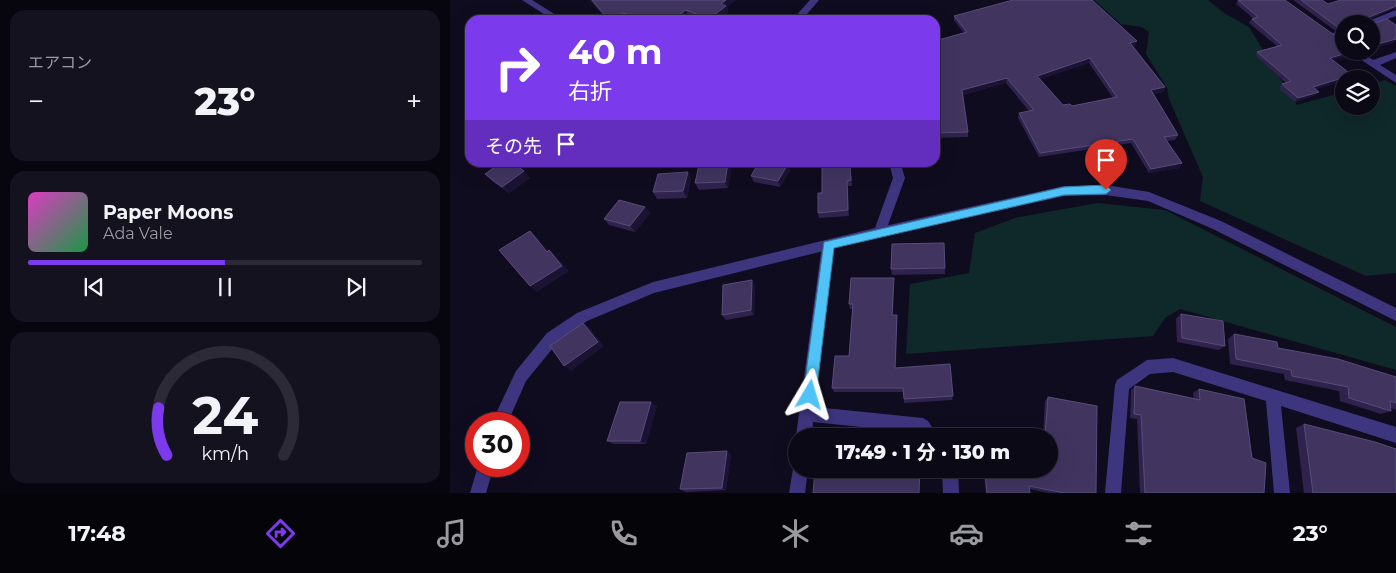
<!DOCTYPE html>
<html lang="ja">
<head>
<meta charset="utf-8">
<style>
  body { margin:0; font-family:Montserrat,"Noto Sans JP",sans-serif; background:#151220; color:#f1f3f6; height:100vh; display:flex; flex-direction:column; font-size:19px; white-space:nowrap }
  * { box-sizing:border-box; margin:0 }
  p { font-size:16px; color:#9a9aa1 }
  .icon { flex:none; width:28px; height:28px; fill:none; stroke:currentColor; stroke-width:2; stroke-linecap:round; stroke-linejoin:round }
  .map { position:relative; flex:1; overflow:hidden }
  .side { display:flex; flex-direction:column; gap:10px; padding:10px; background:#07050d; width:450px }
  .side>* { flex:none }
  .banner { position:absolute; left:15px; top:15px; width:475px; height:152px; border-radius:15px; box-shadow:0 5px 20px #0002,0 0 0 1px #2c2a36; background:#7c3aed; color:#fff; overflow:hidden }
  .tools { position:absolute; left:885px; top:15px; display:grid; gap:10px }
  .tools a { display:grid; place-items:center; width:45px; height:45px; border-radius:50%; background:#0c0917; box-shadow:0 5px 20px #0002,0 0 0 1px #2c2a36; font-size:25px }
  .speed { position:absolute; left:15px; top:412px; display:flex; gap:10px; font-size:25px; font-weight:700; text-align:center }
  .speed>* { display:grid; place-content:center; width:65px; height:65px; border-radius:50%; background:#0c0917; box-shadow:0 5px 20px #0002,0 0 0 1px #2c2a36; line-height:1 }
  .speed .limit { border:8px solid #d22; background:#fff; color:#111 }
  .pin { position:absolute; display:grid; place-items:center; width:42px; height:42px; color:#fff; margin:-51px -21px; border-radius:50% 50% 50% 0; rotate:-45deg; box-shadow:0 0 5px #0007 }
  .pin .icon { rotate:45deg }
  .me { position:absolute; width:55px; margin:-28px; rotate:7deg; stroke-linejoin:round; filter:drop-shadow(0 0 4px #0008) }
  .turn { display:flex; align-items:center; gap:18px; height:105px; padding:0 20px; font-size:22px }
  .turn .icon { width:65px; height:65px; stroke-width:2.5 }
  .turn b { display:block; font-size:35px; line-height:42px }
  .then { display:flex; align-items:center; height:48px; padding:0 20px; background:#0003; gap:10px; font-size:19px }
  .big { font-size:38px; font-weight:800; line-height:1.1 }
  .side .tile { flex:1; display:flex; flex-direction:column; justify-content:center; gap:8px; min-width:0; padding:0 18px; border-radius:15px; background:#151220 }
  .side .dial { align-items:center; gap:0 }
  .dial svg { height:130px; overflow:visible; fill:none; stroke:#2c2a36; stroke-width:7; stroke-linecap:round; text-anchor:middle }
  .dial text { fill:#f1f3f6; stroke:none }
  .song { display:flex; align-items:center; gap:15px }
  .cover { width:60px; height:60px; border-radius:8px; background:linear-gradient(135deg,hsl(310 70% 55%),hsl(140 70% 35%)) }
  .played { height:5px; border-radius:2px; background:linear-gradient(90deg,#7c3aed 50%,#2c2a36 50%) }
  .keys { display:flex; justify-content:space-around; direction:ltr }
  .heat { display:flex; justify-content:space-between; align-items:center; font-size:28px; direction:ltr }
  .trip { position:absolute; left:338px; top:428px; width:270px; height:50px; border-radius:25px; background:#0c0917; box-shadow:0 5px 20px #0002,0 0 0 1px #2c2a36; font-weight:800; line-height:50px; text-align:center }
  .tabs { display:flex; height:80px; justify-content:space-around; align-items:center; background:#050409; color:#9a9aa1 }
  .tabs .icon { width:35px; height:35px }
  .tabs .current { color:#7c3aed }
  .tabs b { font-size:22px; color:#f1f3f6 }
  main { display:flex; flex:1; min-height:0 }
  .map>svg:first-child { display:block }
  .green { fill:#0f2829 }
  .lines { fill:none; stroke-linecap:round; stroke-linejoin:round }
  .minor { fill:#3e357f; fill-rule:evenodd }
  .tertiary { fill:#3e357f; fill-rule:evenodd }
  .wall { fill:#2f234d; fill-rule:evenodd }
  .shaded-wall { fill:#1b1333 }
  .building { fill:#413560; stroke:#584c79; fill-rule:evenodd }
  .route { fill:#4fc3f7; stroke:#337fa1 }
</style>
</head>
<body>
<main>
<section class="side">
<div class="tile"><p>エアコン</p>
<div class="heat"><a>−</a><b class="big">23°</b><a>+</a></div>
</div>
<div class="tile">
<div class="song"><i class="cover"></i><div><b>Paper Moons</b><p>Ada Vale</p></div></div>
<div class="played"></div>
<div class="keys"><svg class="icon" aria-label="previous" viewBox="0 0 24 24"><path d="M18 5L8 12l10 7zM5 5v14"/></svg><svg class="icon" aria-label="pause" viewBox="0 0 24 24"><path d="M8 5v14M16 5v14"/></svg><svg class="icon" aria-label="next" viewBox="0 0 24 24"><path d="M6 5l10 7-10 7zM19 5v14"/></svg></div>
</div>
<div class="tile dial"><svg viewBox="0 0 100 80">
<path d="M14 69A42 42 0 1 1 86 69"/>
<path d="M14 69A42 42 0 0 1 9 40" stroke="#7c3aed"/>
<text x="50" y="56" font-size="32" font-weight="700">24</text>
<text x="50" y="72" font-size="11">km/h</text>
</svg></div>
</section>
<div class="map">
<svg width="946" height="493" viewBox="0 0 946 493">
  <rect width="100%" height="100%" fill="#100c1f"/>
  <g class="green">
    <polygon points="644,0 758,0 774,13 799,27 847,105 894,92 894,106 921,106 921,84 935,80 946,86 946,273 916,276 750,201 753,177 719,99 717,88 696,54 699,32 691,27 671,24"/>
    <polygon points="647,203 715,210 946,327 946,370 730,309 715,318 703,336 456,354 460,284 519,273 525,233 565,218"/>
  </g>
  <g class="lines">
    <g class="minor">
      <polygon points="946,10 946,16 921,25 911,24"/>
      <polygon points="894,28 894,34 881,39 876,36"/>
      <polygon points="898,51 910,51 923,60 946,52 946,58 930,65 946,75 946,83"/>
      <polygon points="656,185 699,192 771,221 946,308 946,321 763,229 698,201 656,195 614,196 430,237 426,236 424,232 426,228 430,227 614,186"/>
      <polygon points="378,240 382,241 384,245 365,407 473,418 478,421 488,436 471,436 469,433 363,422 362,436 346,436 372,245 374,241"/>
      <polygon points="723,358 946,427 946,443 831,406 840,493 824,493 816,401 723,372 700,374 679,389 671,493 655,493 665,385 667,380 697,360"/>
      <polygon points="344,463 346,463 346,469 358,469 355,493 339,493"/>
      <polygon points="492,469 508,469 509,493 493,493"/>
    </g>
    <g class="tertiary">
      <polygon points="72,0 82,0 114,20 103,20"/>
      <polygon points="360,0 369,0 352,20 342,20"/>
      <polygon points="439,162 450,162 455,178 434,236 204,293 137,321 107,343 76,381 57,424 41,424 66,371 97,333 127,313 203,282 425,228 443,178"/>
      <polygon points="28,466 44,466 36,493 20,493"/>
    </g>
  </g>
  <g class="wall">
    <polygon points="140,0 286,0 277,7 278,12 268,20 249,20 238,16 233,20 179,20 176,19 174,20 157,20"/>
    <polygon points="788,0 901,55 883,60 894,79 894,81 866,89 866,95 845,102 829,88 832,84 836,83 805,55 807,52 827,46 799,23 802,19 803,18 786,4"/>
    <polygon points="843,0 872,0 878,4 946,0 946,9 945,8 913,22 946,25 946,42 921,49 894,24 894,37"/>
    <path d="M 504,16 L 685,46 L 683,46 L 715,87 L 713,92 L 703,94 L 728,135 L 725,140 L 717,141 L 732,163 L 729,168 L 699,173 L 681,143 L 589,157 L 568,118 L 569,113 L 579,111 L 556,83 L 512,95 L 518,132 L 518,137 L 485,138 L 485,41 L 514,33 L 504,20 ZM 639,63 L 663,98 L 622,106 L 613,105 L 590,79 Z"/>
    <polygon points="278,163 281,170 278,188 249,190 245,183"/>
    <polygon points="338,164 340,171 330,187 304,182 301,176"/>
    <polygon points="74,171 80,178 59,193 42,181 35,174"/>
    <polygon points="238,172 241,179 237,198 207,199 203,192"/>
    <polygon points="401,172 402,186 398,186 399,216 369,218 368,213 372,193"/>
    <polygon points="195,207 200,213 185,232 159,225 154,219"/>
    <polygon points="495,268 495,274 442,275 441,269"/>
    <polygon points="444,284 443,315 447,320 446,368 503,396 502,400 454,403 454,392 384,392 382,388 399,356 403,309 400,309 399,304"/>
    <polygon points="305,285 304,315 276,320 272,315"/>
    <polygon points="731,314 775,346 769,350 727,342 726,319"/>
    <polygon points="784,334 828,348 946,377 946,410 941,408 941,411 931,414 890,401 889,391 835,380 834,374 780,364 778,339"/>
    <polygon points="685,386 744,398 743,393 749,389 802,458 814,493 690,493 687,419 680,418 681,390"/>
    <polygon points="598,397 646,493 600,493 579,489 580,493 536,493 534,476 535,473 590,472 590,469 599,469 599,436 593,436 595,401"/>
    <polygon points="201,402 207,406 196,444 164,444 157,441"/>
    <polygon points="854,424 946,493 854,493 846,428"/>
    <polygon points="281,454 276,490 236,492 230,489"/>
  </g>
  <g class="shaded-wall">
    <polygon points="276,0 286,0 277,7 278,12 268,20 260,20 259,19 271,4"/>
    <polygon points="946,6 945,8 909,23 912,20"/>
    <polygon points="236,10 238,16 233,20 222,20"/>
    <polygon points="173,13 176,19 174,20 162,20"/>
    <polygon points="946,39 946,42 921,49 921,46"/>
    <polygon points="687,41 685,46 679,48 680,43"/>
    <polygon points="904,51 901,55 878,62 880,58"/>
    <polygon points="640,58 639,63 586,81 587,76"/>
    <polygon points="902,75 899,79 894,79 894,81 860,91 863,87"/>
    <polygon points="557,78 556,83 511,95 512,90"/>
    <polygon points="715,87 713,92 699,95 701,90"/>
    <polygon points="869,92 866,95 845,102 848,98"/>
    <polygon points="278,163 281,170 278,188 275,182"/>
    <polygon points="732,163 729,168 699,173 701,169"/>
    <polygon points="338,164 340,171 330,187 328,181"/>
    <polygon points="74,171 80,178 59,193 52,187"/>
    <polygon points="238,172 241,179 237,198 233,191"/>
    <polygon points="397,181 398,186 399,216 398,210"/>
    <polygon points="195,207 200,213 185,232 180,226"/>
    <polygon points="80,231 87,237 103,257 97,252"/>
    <polygon points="99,250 106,256 119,271 87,292 80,286"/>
    <polygon points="444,278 444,284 443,320 442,315"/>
    <polygon points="302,280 305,285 304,315 301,310"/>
    <polygon points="447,315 447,320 446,372 445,368"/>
    <polygon points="133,323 140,328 154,346 121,371 114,366"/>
    <polygon points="201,402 207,406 196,444 190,441"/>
    <polygon points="277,451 281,454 276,490 272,488"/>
  </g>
  <g class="building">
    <polygon points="142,0 276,0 271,4 276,6 259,19 236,10 222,20 192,20 173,13 162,20 159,20"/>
    <path d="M 563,0 L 642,0 L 687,41 L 680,43 L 715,87 L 701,90 L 728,135 L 714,137 L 732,163 L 701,169 L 683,139 L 590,153 L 569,113 L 584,110 L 557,78 L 512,90 L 518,132 L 485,133 L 485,41 L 517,32 L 504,16 ZM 640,58 L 667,97 L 622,106 L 620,104 L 613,105 L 587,76 Z"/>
    <polygon points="788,0 835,0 894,42 894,51 904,51 880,58 902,75 863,87 869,92 848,98 832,84 841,81 807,52 832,45 802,19 808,17"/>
    <polygon points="851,0 872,0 878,4 891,0 946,0 946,6 912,20 914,22 924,23 937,19 946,25 946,39 921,46 921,24 894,24 894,32"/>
    <polygon points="52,162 62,162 74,171 52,187 35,174"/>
    <polygon points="309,162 330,162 338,164 328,181 301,176"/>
    <polygon points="372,162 399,162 400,167 401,180 397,181 398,210 368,213 368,193 372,193"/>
    <polygon points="278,163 275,182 245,183 249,165"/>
    <polygon points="238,172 233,191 203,192 208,174"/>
    <polygon points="169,200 195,207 180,226 154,219"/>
    <polygon points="80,231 97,252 99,250 112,266 80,286 49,250"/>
    <polygon points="494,243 495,268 441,269 442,244"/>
    <polygon points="401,278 444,278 442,315 447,315 445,368 500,364 503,396 454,399 453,388 382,388 385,356 399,356 403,304 399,304"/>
    <polygon points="302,280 301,310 272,315 273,285"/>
    <polygon points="731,314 773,321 775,346 732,338"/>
    <polygon points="133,323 148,342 114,366 100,346"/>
    <polygon points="784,334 827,342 828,348 888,359 946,377 946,403 940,401 941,411 899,398 898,387 842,376 841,370 786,359"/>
    <polygon points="685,386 750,400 749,389 794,399 802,458 816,463 814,493 695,493 691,415 684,414"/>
    <polygon points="598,397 647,406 646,493 614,493 579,486 580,493 537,493 535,473 593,472 593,469 599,469 599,436 595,436"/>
    <polygon points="170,402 201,402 190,441 157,441"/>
    <polygon points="854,424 925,442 946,449 946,493 863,493"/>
    <polygon points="408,430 408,436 367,436 368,431"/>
    <polygon points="277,451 272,488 230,489 237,453"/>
    <polygon points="365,469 470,469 469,493 363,493"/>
  </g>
  <polygon class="route" points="656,185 661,190 656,194 614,195 384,248 366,395 365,400 360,402 355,400 353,395 374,242 614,187"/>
</svg>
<div class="tools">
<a><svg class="icon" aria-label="search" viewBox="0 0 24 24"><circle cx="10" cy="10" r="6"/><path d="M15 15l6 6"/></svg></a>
<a><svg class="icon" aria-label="layers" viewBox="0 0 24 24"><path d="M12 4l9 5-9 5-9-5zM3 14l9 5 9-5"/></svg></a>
</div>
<div class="speed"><div class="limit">30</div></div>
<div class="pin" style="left:656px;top:190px;background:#d93025"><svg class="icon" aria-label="arrive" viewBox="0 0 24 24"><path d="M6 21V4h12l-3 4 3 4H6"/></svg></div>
<svg class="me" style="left:360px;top:395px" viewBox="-20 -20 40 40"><path d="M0-17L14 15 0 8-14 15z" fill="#4fc3f7" stroke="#fff" stroke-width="4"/></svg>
<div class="trip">17:49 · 1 分 · 130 m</div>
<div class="banner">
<div class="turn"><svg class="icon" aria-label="right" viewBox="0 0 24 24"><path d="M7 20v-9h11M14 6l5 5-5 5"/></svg><div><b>40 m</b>右折</div></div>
<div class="then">その先<svg class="icon" aria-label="arrive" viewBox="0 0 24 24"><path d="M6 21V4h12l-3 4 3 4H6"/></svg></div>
</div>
</div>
</main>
<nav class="tabs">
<b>17:48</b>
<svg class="icon current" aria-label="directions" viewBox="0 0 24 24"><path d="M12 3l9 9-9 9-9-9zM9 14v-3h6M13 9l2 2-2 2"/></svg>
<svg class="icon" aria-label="music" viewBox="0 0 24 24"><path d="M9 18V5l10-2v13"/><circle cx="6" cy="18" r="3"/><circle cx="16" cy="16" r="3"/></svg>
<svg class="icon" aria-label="phone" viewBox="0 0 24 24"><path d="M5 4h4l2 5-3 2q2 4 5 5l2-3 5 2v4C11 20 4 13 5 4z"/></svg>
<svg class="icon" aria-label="climate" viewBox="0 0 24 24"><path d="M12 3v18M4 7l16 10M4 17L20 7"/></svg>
<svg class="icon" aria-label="car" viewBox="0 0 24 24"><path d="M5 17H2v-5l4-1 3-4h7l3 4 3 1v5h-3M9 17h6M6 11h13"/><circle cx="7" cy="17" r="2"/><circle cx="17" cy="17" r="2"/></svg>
<svg class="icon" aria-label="filters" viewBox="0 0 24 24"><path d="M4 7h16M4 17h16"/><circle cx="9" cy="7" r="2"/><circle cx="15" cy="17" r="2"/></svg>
<b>23°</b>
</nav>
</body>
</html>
